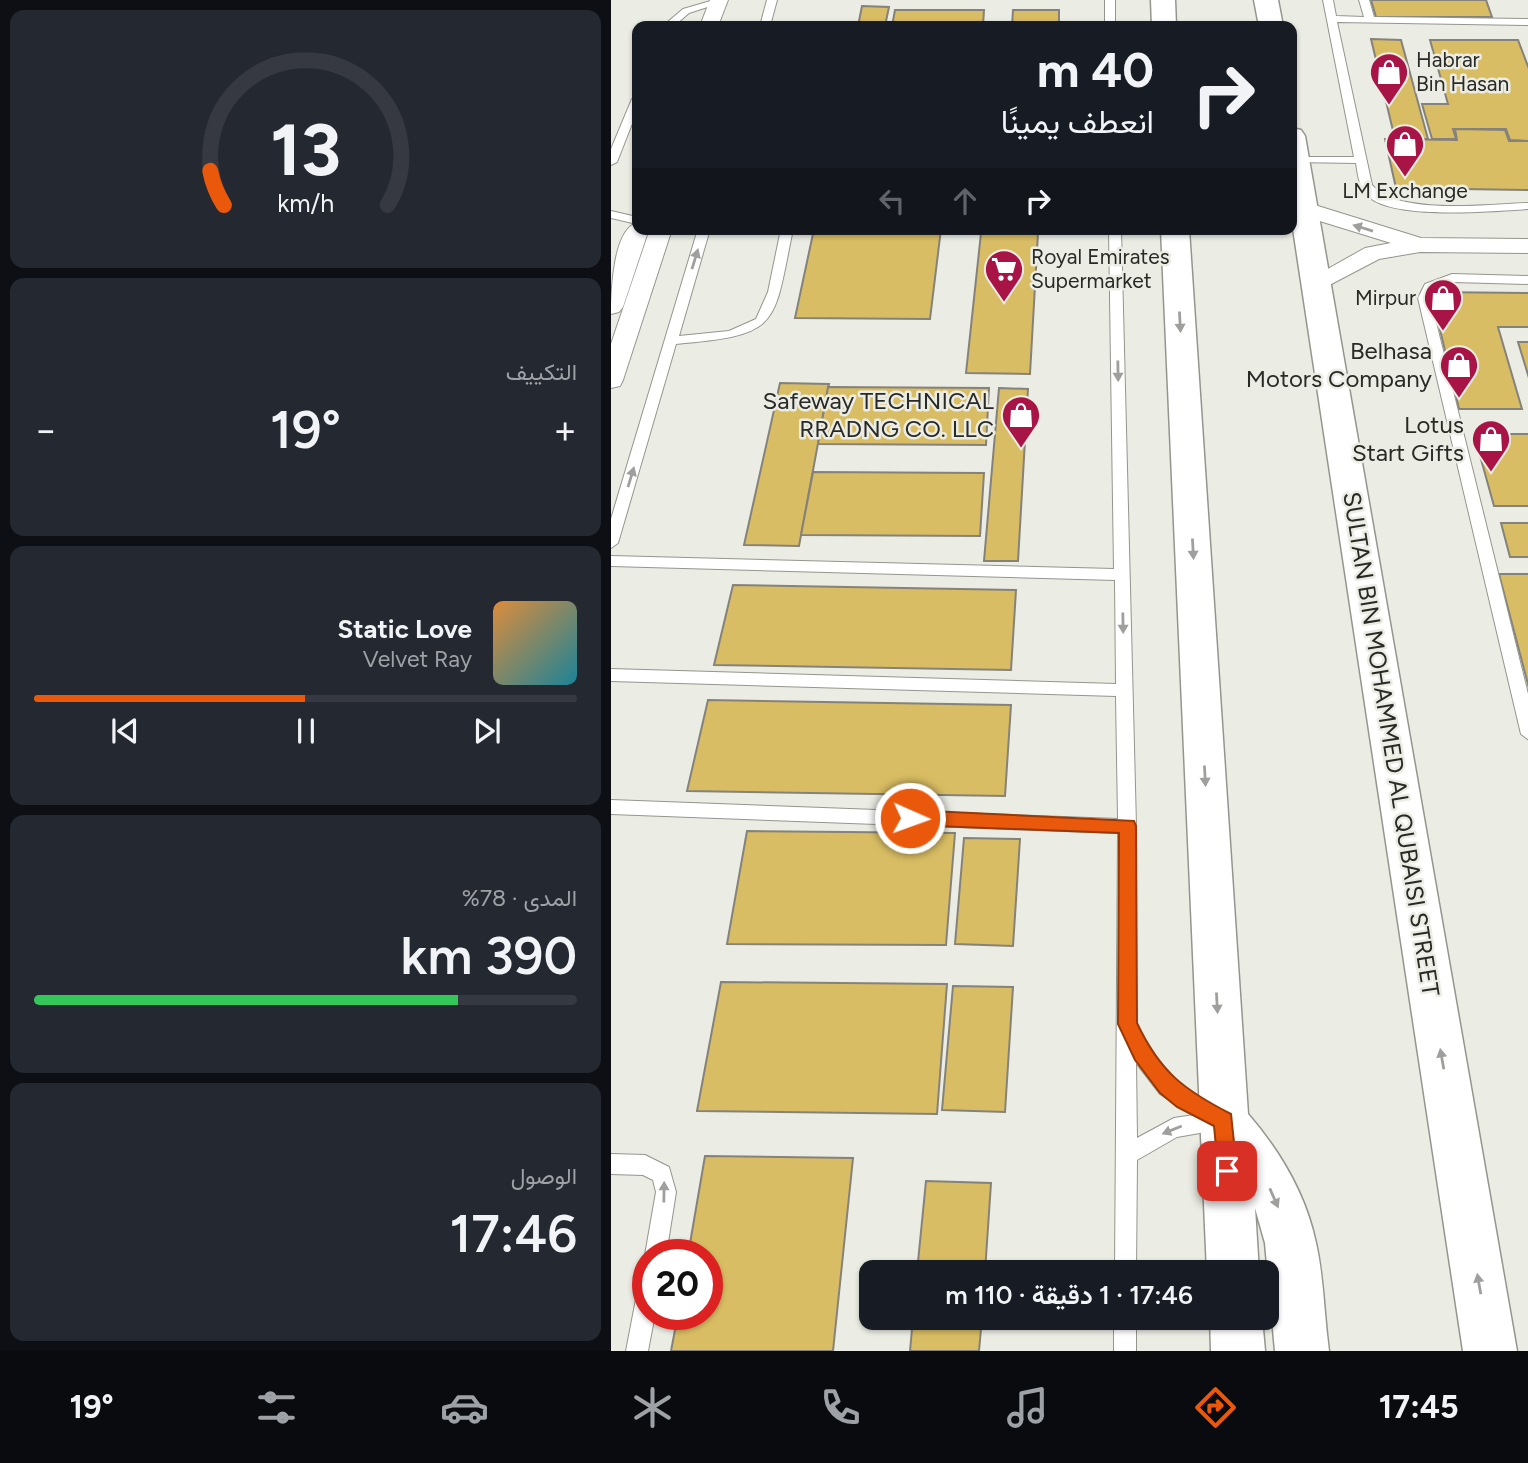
<!DOCTYPE html>
<html lang="ar">
<head>
<meta charset="utf-8">
<style>
  body { margin:0; font-family:Figtree,Vazirmatn,sans-serif; background:#242831; color:#f1f3f6; direction:rtl; height:100vh; display:flex; flex-direction:column; font-size:26px; white-space:nowrap }
  * { box-sizing:border-box; margin:0 }
  p { font-size:23px; color:#9ea1a6 }
  .icon { flex:none; width:38px; height:38px; fill:none; stroke:currentColor; stroke-width:2; stroke-linecap:round; stroke-linejoin:round }
  .map { position:relative; flex:1; overflow:hidden; direction:ltr }
  .sheet { display:flex; flex-direction:column; gap:10px; padding:10px; background:#0d0f14; width:611px }
  .sheet>* { flex:none }
  .top-card { position:absolute; left:21px; top:21px; width:665px; height:214px; border-radius:14px; box-shadow:0 2px 5px #0004; direction:rtl; background:#171b24; color:#f1f3f6; overflow:hidden }
  .speed { position:absolute; left:21px; top:1239px; display:flex; gap:14px; font-size:35px; font-weight:700; text-align:center }
  .speed>* { display:grid; place-content:center; width:91px; height:91px; border-radius:50%; background:#171b24; box-shadow:0 2px 5px #0004; line-height:1 }
  .speed .limit { border:10px solid #d22; background:#fff; color:#111 }
  .pin { position:absolute; display:grid; place-items:center; width:60px; height:60px; color:#fff; margin:-30px; border-radius:14px; box-shadow:0 4px 10px #0006 }
  .me { position:absolute; width:77px; margin:-38px; rotate:92deg; stroke-linejoin:round; filter:drop-shadow(0 0 5px #0008) }
  .turn { display:flex; align-items:center; gap:24px; height:147px; padding:0 28px; font-size:32px }
  .turn .icon { width:91px; height:91px; stroke-width:2.5 }
  .turn b { display:block; font-size:49px; line-height:60px }
  .lanes { display:flex; align-items:center; height:66px; padding:0 28px; background:#0003; justify-content:center; gap:35px; direction:ltr }
  .lanes .off { opacity:.35 }
  .big { font-size:52px; font-weight:600; line-height:1.1 }
  .sheet .tile { flex:1; display:flex; flex-direction:column; justify-content:center; gap:10px; min-width:0; padding:0 24px; border-radius:14px; background:#242831 }
  .sheet .dial { align-items:center; gap:0 }
  .dial svg { height:182px; overflow:visible; fill:none; stroke:#363941; stroke-width:7; stroke-linecap:round; text-anchor:middle }
  .dial text { fill:#f1f3f6; stroke:none }
  .song { display:flex; align-items:center; gap:21px }
  .cover { width:84px; height:84px; border-radius:10px; background:linear-gradient(135deg,hsl(30 70% 55%),hsl(190 70% 35%)) }
  .played { height:7px; border-radius:4px; background:linear-gradient(90deg,#ea580c 50%,#363941 50%) }
  .keys { display:flex; justify-content:space-around; direction:ltr }
  .heat { display:flex; justify-content:space-between; align-items:center; font-size:38px; direction:ltr }
  .charge { height:10px; border-radius:5px; background:linear-gradient(90deg,#34c759 78%,#363941 0) }
  .trip { position:absolute; left:248px; top:1260px; width:420px; height:70px; border-radius:14px; background:#171b24; box-shadow:0 2px 5px #0004; font-weight:600; line-height:70px; text-align:center; direction:rtl }
  .tabs { display:flex; height:112px; justify-content:space-around; align-items:center; background:#090b0e; color:#9ea1a6 }
  .tabs .icon { width:49px; height:49px }
  .tabs .on { color:#ea580c }
  .tabs b { font-size:32px; color:#f1f3f6 }
  main { display:flex; flex:1; min-height:0 }
  .map>svg:first-child { display:block }
  .building { fill:#d9bd64; stroke:#85827b; stroke-width:2 }
  .lines { fill:none; stroke-linecap:round; stroke-linejoin:round }
  .lane-casing { stroke:#94968d; stroke-width:2 }
  .street-casing { stroke:#94968d; stroke-width:2 }
  .secondary-casing { stroke:#94968d; stroke-width:3 }
  .lane { fill:#fff; fill-rule:evenodd }
  .street { fill:#fff; fill-rule:evenodd }
  .secondary { fill:#fff; fill-rule:evenodd }
  .oneway { fill:#9f9f9d }
  .route { fill:#ea580c; stroke:#983908; stroke-width:2 }
  .labels { text-anchor:middle; stroke-width:5; stroke-linejoin:round; paint-order:stroke }
  .far-poi-label { font-size:21px; fill:#292926; stroke:#ebede4; text-anchor:start }
  .poi-label { font-size:24px; fill:#292926; stroke:#ebede4; text-anchor:end }
  .street-label { font-size:24px; fill:#292926; stroke:#ebede4 }
</style>
</head>
<body>
<main>
<div class="map">
<svg width="918" height="1351" viewBox="0 0 918 1351">
  <rect width="100%" height="100%" fill="#ebede4"/>
  <g class="building">
    <polygon points="760,0 875,0 881,17 765,17"/>
    <polygon points="251,6 278,7 274,26 247,26"/>
    <polygon points="284,10 373,10 372,26 281,26"/>
    <polygon points="402,10 448,10 448,26 401,26"/>
    <polygon points="760,39 790,40 817,139 784,139"/>
    <polygon points="819,40 907,40 918,69 918,141 899,140 895,129 842,129 845,139 821,139 811,104 837,104"/>
    <polygon points="844,129 894,130 898,141 918,141 918,190 785,188 774,139 846,140"/>
    <polygon points="203,229 330,229 319,319 184,318"/>
    <polygon points="370,233 427,233 419,374 355,373"/>
    <polygon points="820,292 918,293 918,327 887,327 911,409 848,409"/>
    <polygon points="907,342 918,342 918,378"/>
    <polygon points="169,383 218,384 188,546 133,545"/>
    <polygon points="217,387 378,388 375,445 207,444"/>
    <polygon points="388,388 417,389 407,561 373,561"/>
    <polygon points="863,434 918,434 918,506 883,506"/>
    <polygon points="202,472 373,473 369,536 190,535"/>
    <polygon points="890,523 918,523 918,557 899,557"/>
    <polygon points="888,574 918,574 918,688"/>
    <polygon points="122,585 405,590 400,670 103,665"/>
    <polygon points="97,700 400,705 394,796 76,791"/>
    <polygon points="136,831 344,833 335,945 116,944"/>
    <polygon points="353,838 409,839 402,946 344,944"/>
    <polygon points="110,982 336,984 326,1114 86,1111"/>
    <polygon points="342,986 402,987 394,1112 331,1110"/>
    <polygon points="94,1156 242,1158 222,1351 60,1351 67,1314 96,1314 96,1255 77,1255"/>
    <polygon points="315,1181 380,1183 374,1272 306,1272"/>
    <polygon points="302,1318 371,1318 368,1351 299,1351"/>
  </g>
  <g class="lines">
    <g class="lane-casing">
      <g id="lane">
        <polygon points="103,0 112,2 78,13 63,26 52,26 72,9"/>
        <polygon points="156,0 166,0 159,26 149,26"/>
        <rect x="494" y="0" width="10" height="26"/>
        <path d="M 712,0 L 722,0 L 725,16 L 753,17 L 748,0 L 758,0 L 763,17 L 918,19 L 918,25 L 726,22 L 761,185 C 788,216 878,204 918,203 L 918,209 C 881,211 788,220 759,198 C 748,189 747,176 745,163 L 681,162 L 681,158 L 685,157 L 743,157 Z"/>
        <polygon points="26,96 26,111 6,162 0,165 0,149 21,99"/>
        <polygon points="0,211 26,217 26,224 0,218"/>
        <path d="M 87,229 L 99,229 L 68,336 L 118,331 L 145,319 L 157,292 L 170,229 L 182,229 C 162,327 170,335 65,344 L 7,543 L 0,548 L 0,519 Z"/>
        <path d="M 498,229 L 510,229 L 525,826 L 525,1023 C 535,1044 547,1068 566,1083 C 582,1096 612,1103 620,1121 L 617,1128 L 566,1137 L 526,1160 L 525,1272 L 504,1272 L 507,833 L 0,814 L 0,800 L 507,819 L 505,696 L 0,681 L 0,669 L 505,684 L 504,580 L 0,566 L 0,556 L 503,569 ZM 525,1063 L 549,1094 L 583,1115 L 563,1118 L 526,1138 Z"/>
        <polygon points="841,274 918,276 918,284 842,282 823,289 819,298 918,698 918,740 910,734 807,298 814,284"/>
        <polygon points="0,1154 34,1155 58,1167 65,1192 55,1255 37,1255 37,1262 34,1255 45,1192 42,1180 32,1175 0,1174"/>
        <polygon points="37,1283 37,1314 44,1314 37,1351 15,1351 26,1294 29,1286"/>
        <rect x="503" y="1318" width="22" height="33"/>
      </g>
    </g>
    <g class="street-casing">
      <g id="street">
        <polygon points="99,0 117,0 107,26 89,26"/>
        <polygon points="694,202 810,238 918,239 918,253 809,252 768,259 707,291 699,289 695,284 699,279 754,248 780,243 686,214 683,209"/>
        <path d="M 26,223 L 26,229 L 38,229 L 12,307 L 8,312 L 0,314 C 0,293 2,229 26,223 Z"/>
        <polygon points="39,229 61,229 12,380 9,386 0,388 0,344"/>
      </g>
    </g>
    <g class="secondary-casing">
      <g id="secondary">
        <polygon points="540,0 564,0 565,26 541,26"/>
        <polygon points="643,0 667,0 672,26 648,26"/>
        <polygon points="681,128 690,130 694,136 906,1351 852,1351 681,222"/>
        <path d="M 550,229 L 578,229 L 637,1114 C 669,1151 695,1195 705,1243 C 713,1278 713,1315 718,1351 L 664,1351 L 654,1243 L 644,1208 L 648,1272 L 596,1272 Z"/>
        <polygon points="599,1318 651,1318 654,1351 600,1351"/>
      </g>
    </g>
    <use href="#lane" class="lane"/>
    <use href="#street" class="street"/>
    <use href="#secondary" class="secondary"/>
  </g>
  <defs><path id="oneway-solid" d="M-6-.8H1V-3.2L6.5 0L1 3.2V.8H-6Z" transform="scale(1.75)"/></defs>
  <g class="oneway">
    <use href="#oneway-solid" transform="translate(752 228) rotate(-163)"/>
    <use href="#oneway-solid" transform="translate(84 259) rotate(-73)"/>
    <use href="#oneway-solid" transform="translate(569 322) rotate(87)"/>
    <use href="#oneway-solid" transform="translate(507 371) rotate(89)"/>
    <use href="#oneway-solid" transform="translate(20 477) rotate(-73)"/>
    <use href="#oneway-solid" transform="translate(582 549) rotate(87)"/>
    <use href="#oneway-solid" transform="translate(512 623) rotate(89)"/>
    <use href="#oneway-solid" transform="translate(594 776) rotate(87)"/>
    <use href="#oneway-solid" transform="translate(606 1003) rotate(87)"/>
    <use href="#oneway-solid" transform="translate(831 1059) rotate(-100)"/>
    <use href="#oneway-solid" transform="translate(561 1130) rotate(158)"/>
    <use href="#oneway-solid" transform="translate(53 1192) rotate(-89)"/>
    <use href="#oneway-solid" transform="translate(663 1198) rotate(66)"/>
    <use href="#oneway-solid" transform="translate(868 1284) rotate(-100)"/>
  </g>
  <path class="route" d="M 299,810 L 523,821 L 525,826 L 526,1023 C 549,1072 573,1090 620,1114 L 626,1171 L 623,1178 L 616,1181 L 608,1178 L 603,1126 L 566,1107 L 549,1093 L 524,1060 L 507,1024 L 508,833 L 299,825 L 290,818 Z"/>
  <defs>
    <g id="shop-pin" transform="scale(2.0125)"><path d="M0 17L-7.5 6A9.5 9.5 0 1 1 7.5 6Z" fill="#a91447" stroke="#ebede4"/><path d="M-5-2.5h2.3a2.7 3.5 0 0 1 5.4 0H5L5.5 6h-11ZM-1.5-2.5h3a1.5 2.3 0 0 0-3 0Z" fill="#fff"/></g>
    <g id="supermarket-pin" transform="scale(2.0125)"><path d="M0 17L-7.5 6A9.5 9.5 0 1 1 7.5 6Z" fill="#a91447" stroke="#ebede4"/><path d="M-6-5.5h2.5l.6 2H6L4.5 2H-2.5L-4.4-4H-6ZM-1.5 3.2a1.3 1.3 0 1 0 .1 0ZM3 3.2a1.3 1.3 0 1 0 .1 0Z" fill="#fff"/></g>
  </defs>
  <g fill-rule="evenodd">
    <use href="#shop-pin" x="778" y="72"/>
    <use href="#shop-pin" x="794" y="144"/>
    <use href="#supermarket-pin" x="393" y="269"/>
    <use href="#shop-pin" x="832" y="298"/>
    <use href="#shop-pin" x="848" y="365"/>
    <use href="#shop-pin" x="410" y="415"/>
    <use href="#shop-pin" x="880" y="439"/>
  </g>
  <g class="labels">
    <g class="far-poi-label">
      <text x="805" y="67">Habrar<tspan x="805" dy="24">Bin Hasan</tspan></text>
      <text x="794" y="198" text-anchor="middle">LM Exchange</text>
      <text x="420" y="264">Royal Emirates<tspan x="420" dy="24">Supermarket</tspan></text>
      <text x="805" y="305" text-anchor="end">Mirpur</text>
    </g>
    <g class="poi-label">
      <text x="821" y="359">Belhasa<tspan x="821" dy="28">Motors Company</tspan></text>
      <text x="383" y="409">Safeway TECHNICAL<tspan x="383" dy="28">RRADNG CO. LLC</tspan></text>
      <text x="853" y="433">Lotus<tspan x="853" dy="28">Start Gifts</tspan></text>
    </g>
    <g class="street-label">
      <text transform="translate(780 744) rotate(81)" y="8">SULTAN BIN MOHAMMED AL QUBAISI STREET</text>
    </g>
  </g>
</svg>
<div class="speed"><div class="limit">20</div></div>
<div class="pin" style="left:616px;top:1171px;background:#d93025"><svg class="icon" aria-label="arrive" viewBox="0 0 24 24"><path d="M6 21V4h12l-3 4 3 4H6"/></svg></div>
<svg class="me" style="left:299px;top:818px" viewBox="-20 -20 40 40"><circle r="17" fill="#ea580c" stroke="#fff" stroke-width="3"/><path d="M0-11L8 9 0 5-8 9z" fill="#fff"/></svg>
<div class="trip">17:46 · 1 دقيقة · 110 m</div>
<div class="top-card">
<div class="turn"><svg class="icon" aria-label="right" viewBox="0 0 24 24"><path d="M7 20v-9h11M14 6l5 5-5 5"/></svg><div><b>40 m</b>انعطف يمينًا</div></div>
<div class="lanes"><svg class="icon off" aria-label="left" viewBox="0 0 24 24"><path d="M17 20v-9H6M10 6l-5 5 5 5"/></svg><svg class="icon off" aria-label="ahead" viewBox="0 0 24 24"><path d="M12 20V5M6 11l6-6 6 6"/></svg><svg class="icon" aria-label="right" viewBox="0 0 24 24"><path d="M7 20v-9h11M14 6l5 5-5 5"/></svg></div>
</div>
</div>
<section class="sheet">
<div class="tile dial"><svg viewBox="0 0 100 80">
<path d="M14 69A42 42 0 1 1 86 69"/>
<path d="M14 69A42 42 0 0 1 8 54" stroke="#ea580c"/>
<text x="50" y="56" font-size="32" font-weight="700">13</text>
<text x="50" y="72" font-size="11">km/h</text>
</svg></div>
<div class="tile"><p>التكييف</p>
<div class="heat"><a>−</a><b class="big">19°</b><a>+</a></div>
</div>
<div class="tile">
<div class="song"><i class="cover"></i><div><b>Static Love</b><p>Velvet Ray</p></div></div>
<div class="played"></div>
<div class="keys"><svg class="icon" aria-label="previous" viewBox="0 0 24 24"><path d="M18 5L8 12l10 7zM5 5v14"/></svg><svg class="icon" aria-label="pause" viewBox="0 0 24 24"><path d="M8 5v14M16 5v14"/></svg><svg class="icon" aria-label="next" viewBox="0 0 24 24"><path d="M6 5l10 7-10 7zM19 5v14"/></svg></div>
</div>
<div class="tile"><p>المدى · 78%</p><b class="big">390 km</b><div class="charge"></div></div>
<div class="tile"><p>الوصول</p><b class="big">17:46</b></div>
</section>
</main>
<nav class="tabs">
<b>17:45</b>
<svg class="icon on" aria-label="directions" viewBox="0 0 24 24"><path d="M12 3l9 9-9 9-9-9zM9 14v-3h6M13 9l2 2-2 2"/></svg>
<svg class="icon" aria-label="music" viewBox="0 0 24 24"><path d="M9 18V5l10-2v13"/><circle cx="6" cy="18" r="3"/><circle cx="16" cy="16" r="3"/></svg>
<svg class="icon" aria-label="phone" viewBox="0 0 24 24"><path d="M5 4h4l2 5-3 2q2 4 5 5l2-3 5 2v4C11 20 4 13 5 4z"/></svg>
<svg class="icon" aria-label="climate" viewBox="0 0 24 24"><path d="M12 3v18M4 7l16 10M4 17L20 7"/></svg>
<svg class="icon" aria-label="car" viewBox="0 0 24 24"><path d="M5 17H2v-5l4-1 3-4h7l3 4 3 1v5h-3M9 17h6M6 11h13"/><circle cx="7" cy="17" r="2"/><circle cx="17" cy="17" r="2"/></svg>
<svg class="icon" aria-label="filters" viewBox="0 0 24 24"><path d="M4 7h16M4 17h16"/><circle cx="9" cy="7" r="2"/><circle cx="15" cy="17" r="2"/></svg>
<b>19°</b>
</nav>
</body>
</html>
